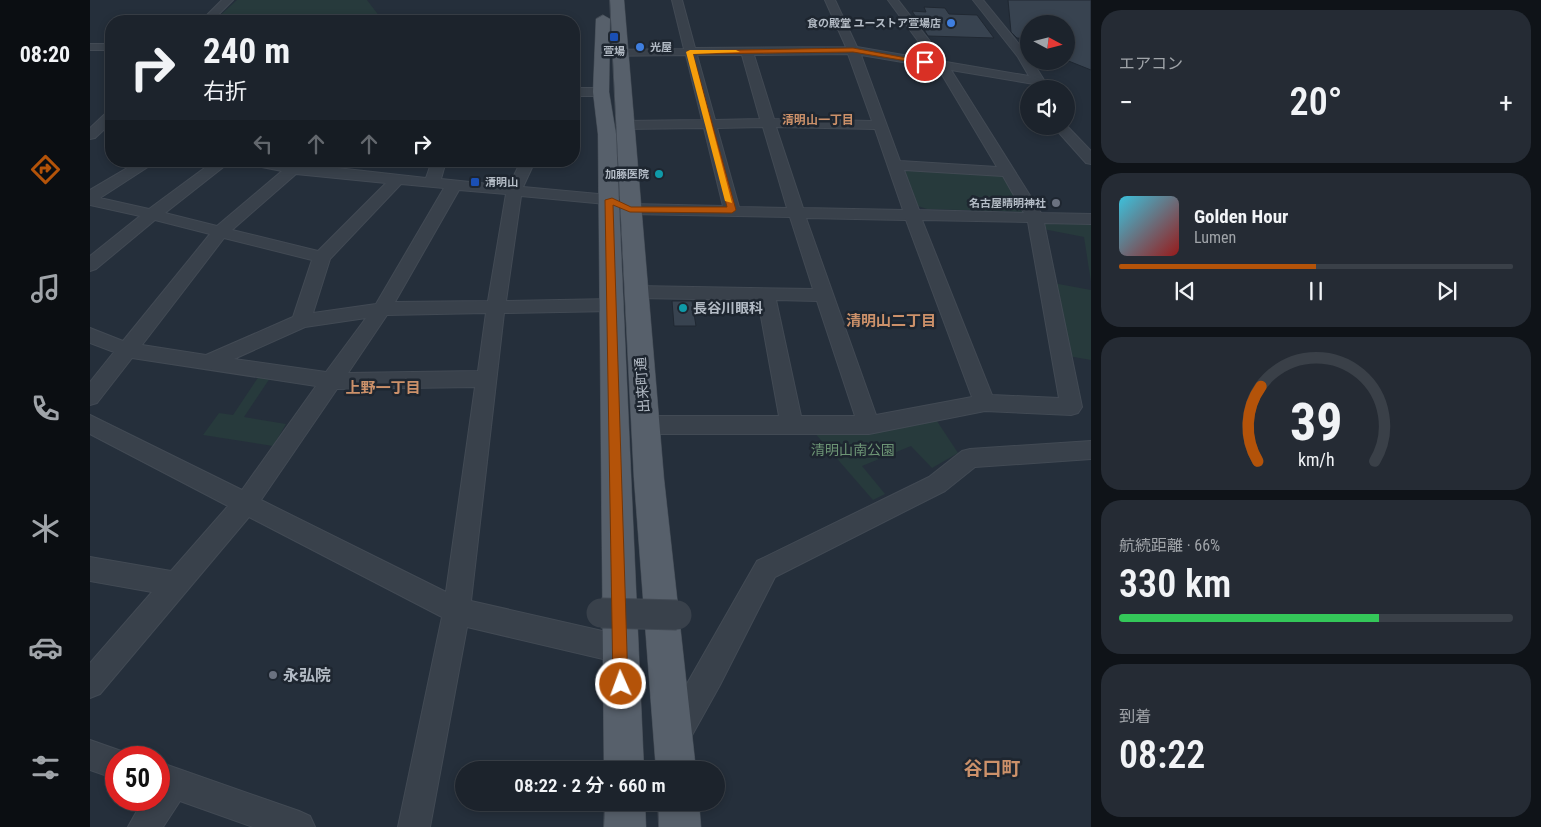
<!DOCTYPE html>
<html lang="ja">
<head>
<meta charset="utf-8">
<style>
  body { margin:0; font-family:"Roboto Condensed","Noto Sans JP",sans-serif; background:#252b34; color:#f1f3f6; height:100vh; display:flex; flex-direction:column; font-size:19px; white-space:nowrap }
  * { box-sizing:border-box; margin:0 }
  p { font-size:16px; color:#a0a4a9 }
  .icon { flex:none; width:28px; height:28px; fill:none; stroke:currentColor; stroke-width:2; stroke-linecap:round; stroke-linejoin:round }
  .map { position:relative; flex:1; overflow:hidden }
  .details { display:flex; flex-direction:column; gap:10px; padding:10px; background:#0f1318; width:450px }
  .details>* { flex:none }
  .guide { position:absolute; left:15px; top:15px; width:475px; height:152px; border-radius:20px; box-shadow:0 2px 8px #0003,0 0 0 1px #3a4048; background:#1c232c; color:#f1f3f6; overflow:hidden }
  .needle { width:32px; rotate:97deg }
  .controls { position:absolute; left:930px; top:15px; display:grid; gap:10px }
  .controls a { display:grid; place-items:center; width:55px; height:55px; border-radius:50%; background:#1c232c; box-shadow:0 2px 8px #0003,0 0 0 1px #3a4048; font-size:25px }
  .speed { position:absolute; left:15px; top:746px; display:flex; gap:10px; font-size:25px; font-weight:700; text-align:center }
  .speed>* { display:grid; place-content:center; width:65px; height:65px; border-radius:50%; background:#1c232c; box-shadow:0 2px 8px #0003,0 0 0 1px #3a4048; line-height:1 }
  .speed .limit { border:8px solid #d22; background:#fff; color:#111 }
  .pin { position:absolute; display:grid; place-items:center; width:42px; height:42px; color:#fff; margin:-21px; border:2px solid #fff; border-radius:50%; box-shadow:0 1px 5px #0007 }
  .me { position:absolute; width:55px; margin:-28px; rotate:358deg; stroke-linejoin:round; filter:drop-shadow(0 0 4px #0008) }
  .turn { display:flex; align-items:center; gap:18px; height:105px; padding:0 15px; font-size:22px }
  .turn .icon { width:65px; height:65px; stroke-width:2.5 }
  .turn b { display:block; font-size:35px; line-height:42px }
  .lanes { display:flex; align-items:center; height:48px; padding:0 15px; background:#0003; justify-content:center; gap:25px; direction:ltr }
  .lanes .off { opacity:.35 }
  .big { font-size:38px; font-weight:600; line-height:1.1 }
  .details .widget { flex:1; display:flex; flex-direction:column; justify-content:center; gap:8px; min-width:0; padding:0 18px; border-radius:20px; background:#252b34 }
  .details .dial { align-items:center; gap:0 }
  .dial svg { height:130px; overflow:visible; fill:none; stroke:#3a4048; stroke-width:7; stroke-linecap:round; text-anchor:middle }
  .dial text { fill:#f1f3f6; stroke:none }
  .song { display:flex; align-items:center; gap:15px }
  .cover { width:60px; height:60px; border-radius:8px; background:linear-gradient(135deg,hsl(190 70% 55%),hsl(0 70% 35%)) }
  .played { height:5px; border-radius:2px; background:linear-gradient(90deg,#b45309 50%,#3a4048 50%) }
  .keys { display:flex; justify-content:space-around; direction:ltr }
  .heat { display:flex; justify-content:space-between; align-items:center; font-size:28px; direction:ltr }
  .charge { height:8px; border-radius:4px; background:linear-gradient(90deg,#34c759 66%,#3a4048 0) }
  .trip { position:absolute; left:365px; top:761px; width:270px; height:50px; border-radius:25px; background:#1c232c; box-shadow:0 2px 8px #0003,0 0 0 1px #3a4048; font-weight:600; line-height:50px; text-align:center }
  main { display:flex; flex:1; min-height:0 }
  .tabs { display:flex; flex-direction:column; width:90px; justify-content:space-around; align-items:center; background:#0b0e12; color:#a0a4a9 }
  .tabs .icon { width:35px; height:35px }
  .tabs .current { color:#b45309 }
  .tabs b { font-size:22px; color:#f1f3f6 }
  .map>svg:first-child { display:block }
  .green { fill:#273a3c }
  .building { fill:#384350; stroke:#202832 }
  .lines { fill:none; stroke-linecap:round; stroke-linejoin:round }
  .minor-casing { stroke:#424a54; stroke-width:2 }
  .major-casing { stroke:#424a54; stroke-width:1 }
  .minor { fill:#39414b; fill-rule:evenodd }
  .major { fill:#57606b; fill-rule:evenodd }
  .minor-bridge-casing { stroke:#424a54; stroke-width:31; stroke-linecap:butt }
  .minor-bridge { stroke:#39414b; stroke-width:29 }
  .route { fill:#b45309; stroke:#753606 }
  .slow { fill:#f59e0b }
  .shop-dot { fill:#3f7fe0; stroke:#1e2630; stroke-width:2 }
  .transit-dot { fill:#1a4fb4; stroke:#1e2630; stroke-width:2 }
  .culture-dot { fill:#0f9aa8; stroke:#1e2630; stroke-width:2 }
  .worship-dot { fill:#6b7280; stroke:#1e2630; stroke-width:2 }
  .labels { text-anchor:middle; stroke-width:5; stroke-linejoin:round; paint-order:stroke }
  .far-poi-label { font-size:11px; font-weight:bold; fill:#b4bcc6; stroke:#1e2630; text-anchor:end }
  .far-neighbourhood-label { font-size:12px; font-weight:bold; fill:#cc916a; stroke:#1e2630 }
  .poi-label { font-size:14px; font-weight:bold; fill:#b4bcc6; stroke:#1e2630; text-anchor:start }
  .street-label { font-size:14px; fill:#b4bcc6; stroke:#1e2630 }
  .park-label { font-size:14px; fill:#6d9575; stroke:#1e2630 }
  .neighbourhood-label { font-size:15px; font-weight:bold; fill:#cc916a; stroke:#1e2630 }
  .near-poi-label { font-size:16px; font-weight:bold; fill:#b4bcc6; stroke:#1e2630; text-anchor:start }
  .near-quarter-label { font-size:19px; font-weight:bold; fill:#cc916a; stroke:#1e2630 }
</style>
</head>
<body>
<main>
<nav class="tabs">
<b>08:20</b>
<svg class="icon current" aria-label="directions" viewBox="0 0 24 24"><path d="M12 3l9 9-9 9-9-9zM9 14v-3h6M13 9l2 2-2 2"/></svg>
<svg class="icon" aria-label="music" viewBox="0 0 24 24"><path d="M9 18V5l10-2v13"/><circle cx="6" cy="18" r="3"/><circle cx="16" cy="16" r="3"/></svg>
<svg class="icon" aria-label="phone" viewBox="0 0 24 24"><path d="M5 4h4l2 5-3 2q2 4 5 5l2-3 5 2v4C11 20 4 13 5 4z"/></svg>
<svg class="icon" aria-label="climate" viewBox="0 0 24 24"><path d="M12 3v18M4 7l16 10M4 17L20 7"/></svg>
<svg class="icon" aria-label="car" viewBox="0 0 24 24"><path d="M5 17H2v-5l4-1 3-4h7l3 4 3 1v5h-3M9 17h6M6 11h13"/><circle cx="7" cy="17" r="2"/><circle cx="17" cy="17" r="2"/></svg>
<svg class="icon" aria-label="filters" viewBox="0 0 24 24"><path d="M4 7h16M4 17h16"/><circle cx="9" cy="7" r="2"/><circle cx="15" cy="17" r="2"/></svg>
</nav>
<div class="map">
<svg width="1001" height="827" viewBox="0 0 1001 827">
  <rect width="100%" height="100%" fill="#252f3b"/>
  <g class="green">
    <polygon points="147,0 277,0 290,17 287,21 124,21"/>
    <polygon points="817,168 911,174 917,177 934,212 837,209 828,206 815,171"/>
    <polygon points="954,220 1001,221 1001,282 994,237 953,229"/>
    <polygon points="963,283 1001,290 1001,360 978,356"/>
    <polygon points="169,376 180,378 154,417 196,424 183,446 113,435 129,413 143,415"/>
    <polygon points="845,418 868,453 842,468 821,446 772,466 795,494 783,500 723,431"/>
  </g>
  <g class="building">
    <polygon points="918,0 1001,0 1001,70 976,60 976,24 939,24 939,39 927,38 921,32"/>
    <polygon points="834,7 855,8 859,14 887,15 904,38 838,36 822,11 836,12"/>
    <polygon points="582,301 602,301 606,326 584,326"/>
  </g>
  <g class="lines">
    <g class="minor-casing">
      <g id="minor">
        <polygon points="132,0 143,0 122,21 111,21"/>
        <path d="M 582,0 L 592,0 L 605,48 L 756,47 L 735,0 L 745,0 L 767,47 L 842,60 L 798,0 L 808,0 L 856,62 L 939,76 L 928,57 L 883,0 L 893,0 L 937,54 L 939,61 L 942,61 L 959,88 L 947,89 L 944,84 L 861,70 L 951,213 L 1001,214 L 1001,224 L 954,223 L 992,407 L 988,413 L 981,415 L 895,411 L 779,434 L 555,434 L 547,431 L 544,425 L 547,419 L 555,416 L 689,416 L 668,300 L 547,298 L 541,296 L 538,292 L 541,288 L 547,286 L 723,289 L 700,217 L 540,214 L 516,204 L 431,196 L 416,301 L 522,299 L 528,301 L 531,305 L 528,309 L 522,311 L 414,313 L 381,601 L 530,635 L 540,639 L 544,649 L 540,659 L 530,663 L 377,627 L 340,827 L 308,827 L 352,617 L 159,517 L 10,694 L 0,698 L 0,663 L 62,592 L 0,581 L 0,557 L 81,571 L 138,506 L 0,434 L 0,415 L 152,490 L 226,386 L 42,358 L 7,403 L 0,405 L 0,382 L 24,352 L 0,343 L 0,328 L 33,341 L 120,234 L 65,220 L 6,269 L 0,271 L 0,256 L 50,216 L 0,205 L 0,190 L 49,161 L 67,161 L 10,198 L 59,209 L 124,161 L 141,161 L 75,213 L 127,226 L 192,171 L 156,164 L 154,161 L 185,161 L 336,178 L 342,161 L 356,161 L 351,179 L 419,186 L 431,161 L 445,161 L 433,187 L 519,195 L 542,204 L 633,206 L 614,128 L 534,129 L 527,125 L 534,121 L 612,120 L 596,55 L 511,56 L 505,53 L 511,50 L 594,49 ZM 758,54 L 782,121 L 684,119 L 664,55 ZM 607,55 L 652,55 L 670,119 L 625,120 ZM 771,55 L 848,68 L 907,167 L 810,161 ZM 673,127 L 697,208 L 649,207 L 627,128 ZM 686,127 L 785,129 L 813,210 L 713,208 ZM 814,170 L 913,176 L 934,213 L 829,210 ZM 206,174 L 296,183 L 228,251 L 142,230 ZM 311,184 L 354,188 L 286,304 L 223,313 L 240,259 ZM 369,190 L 416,194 L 398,301 L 305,302 ZM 716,218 L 816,220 L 882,397 L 786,415 ZM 832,220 L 938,222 L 969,398 L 902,395 ZM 134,238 L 222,260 L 203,317 L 116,355 L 52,345 ZM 686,300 L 727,301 L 765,416 L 711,416 ZM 396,313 L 388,371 L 258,373 L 297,315 ZM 276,318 L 236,372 L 144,359 L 215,327 ZM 385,387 L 356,592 L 171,500 L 247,389 Z"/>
        <rect x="0" y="44" width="21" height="6"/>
        <polygon points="484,88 511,88 517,92 511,96 484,96"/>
        <polygon points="21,112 21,123 5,138 0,139 0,128 16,113"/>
        <polygon points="976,125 1001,151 1001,164 996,163 963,126"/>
        <polygon points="1001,441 1001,459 885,467 855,491 685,577 630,685 596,746 585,750 574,746 570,735 574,724 667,561 839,477 872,451 880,449"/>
        <polygon points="0,740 37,753 39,758 26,758 26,779 0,770"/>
        <polygon points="69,762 209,811 220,816 225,827 163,827 90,801 73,827 38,827 53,800 69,800"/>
      </g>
    </g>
    <g class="major-casing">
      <g id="major">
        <polygon points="520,0 534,0 574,479 606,770 566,770 544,479"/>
        <polygon points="513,15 520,19 519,92 526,134 554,770 514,770 508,134 503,92 506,19"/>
        <polygon points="515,802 555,802 556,827 514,827"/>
        <polygon points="568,802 609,802 611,827 569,827"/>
      </g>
    </g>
    <use href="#minor" class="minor"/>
    <use href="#major" class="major"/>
    <g class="minor-bridge-casing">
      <polyline id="minor-bridge" points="511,613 587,615"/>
    </g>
    <use href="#minor-bridge" class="minor-bridge"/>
  </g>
  <polygon class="route" points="763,48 838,62 835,64 763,52 603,54 646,210 642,213 540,212 523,205 538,684 536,689 531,691 525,689 523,684 515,200 522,198 541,207 637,207 597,51"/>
  <polygon class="slow" points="600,50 646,50 650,52 603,54 642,203 635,201 596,52"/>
  <g class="shop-dot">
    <circle cx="861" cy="23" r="5"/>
    <circle cx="550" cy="47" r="5"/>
  </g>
  <g class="transit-dot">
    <rect x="519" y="32" width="10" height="10" rx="2.5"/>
    <rect x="380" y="177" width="10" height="10" rx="2.5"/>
  </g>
  <g class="culture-dot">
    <circle cx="569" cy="174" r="5"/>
    <circle cx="593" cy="308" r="5"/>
  </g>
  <g class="worship-dot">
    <circle cx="966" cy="203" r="5"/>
    <circle cx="183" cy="675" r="5"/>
  </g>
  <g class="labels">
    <g class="far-poi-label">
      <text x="851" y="27">食の殿堂 ユーストア萱場店</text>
      <text x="560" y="51" text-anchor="start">光屋</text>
      <text x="524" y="55" text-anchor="middle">萱場</text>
      <text x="559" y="178">加藤医院</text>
      <text x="395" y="186" text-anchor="start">清明山</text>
      <text x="956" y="207">名古屋晴明神社</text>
    </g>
    <g class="far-neighbourhood-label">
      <text x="728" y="124">清明山一丁目</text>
    </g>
    <g class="poi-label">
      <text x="603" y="313">長谷川眼科</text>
    </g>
    <g class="street-label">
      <text transform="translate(552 385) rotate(-94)" y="5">出来町通</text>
    </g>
    <g class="park-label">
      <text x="763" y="455">清明山南公園</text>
    </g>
    <g class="neighbourhood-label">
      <text x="801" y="326">清明山二丁目</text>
      <text x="293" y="393">上野一丁目</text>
    </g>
    <g class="near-poi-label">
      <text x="193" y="681">永弘院</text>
    </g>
    <g class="near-quarter-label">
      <text x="902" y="775">谷口町</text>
    </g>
  </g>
</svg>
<div class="controls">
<a><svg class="needle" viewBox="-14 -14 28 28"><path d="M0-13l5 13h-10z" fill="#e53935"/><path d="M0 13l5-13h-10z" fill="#a0a4a9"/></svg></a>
<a><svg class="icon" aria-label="sound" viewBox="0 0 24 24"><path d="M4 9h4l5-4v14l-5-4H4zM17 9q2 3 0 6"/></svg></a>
</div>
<div class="speed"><div class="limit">50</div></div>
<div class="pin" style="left:835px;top:62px;background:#d93025"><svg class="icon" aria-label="arrive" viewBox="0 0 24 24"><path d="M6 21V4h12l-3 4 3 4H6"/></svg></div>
<svg class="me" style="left:531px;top:684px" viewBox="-20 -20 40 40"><circle r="17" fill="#b45309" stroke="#fff" stroke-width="3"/><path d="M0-11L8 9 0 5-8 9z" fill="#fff"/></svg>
<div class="trip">08:22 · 2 分 · 660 m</div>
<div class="guide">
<div class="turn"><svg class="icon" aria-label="right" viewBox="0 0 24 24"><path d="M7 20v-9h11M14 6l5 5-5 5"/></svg><div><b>240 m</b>右折</div></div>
<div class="lanes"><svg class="icon off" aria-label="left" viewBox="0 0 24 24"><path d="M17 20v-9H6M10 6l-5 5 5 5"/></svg><svg class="icon off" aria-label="ahead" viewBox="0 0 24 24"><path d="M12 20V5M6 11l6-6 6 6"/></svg><svg class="icon off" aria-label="ahead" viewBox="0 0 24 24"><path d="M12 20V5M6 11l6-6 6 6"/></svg><svg class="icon" aria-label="right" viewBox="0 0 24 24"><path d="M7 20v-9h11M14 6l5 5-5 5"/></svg></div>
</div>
</div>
<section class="details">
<div class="widget"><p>エアコン</p>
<div class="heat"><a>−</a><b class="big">20°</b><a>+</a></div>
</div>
<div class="widget">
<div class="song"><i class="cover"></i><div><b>Golden Hour</b><p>Lumen</p></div></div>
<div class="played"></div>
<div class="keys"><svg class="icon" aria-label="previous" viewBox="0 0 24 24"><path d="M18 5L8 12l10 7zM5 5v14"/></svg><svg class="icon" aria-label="pause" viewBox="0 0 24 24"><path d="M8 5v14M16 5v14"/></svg><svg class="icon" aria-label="next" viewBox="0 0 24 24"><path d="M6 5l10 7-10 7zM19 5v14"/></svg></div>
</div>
<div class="widget dial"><svg viewBox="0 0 100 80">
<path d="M14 69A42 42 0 1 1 86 69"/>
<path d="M14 69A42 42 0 0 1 16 23" stroke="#b45309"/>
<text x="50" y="56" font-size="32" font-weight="700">39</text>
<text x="50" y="72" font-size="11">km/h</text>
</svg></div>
<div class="widget"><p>航続距離 · 66%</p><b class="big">330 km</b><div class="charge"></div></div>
<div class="widget"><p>到着</p><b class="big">08:22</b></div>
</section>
</main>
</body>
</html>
